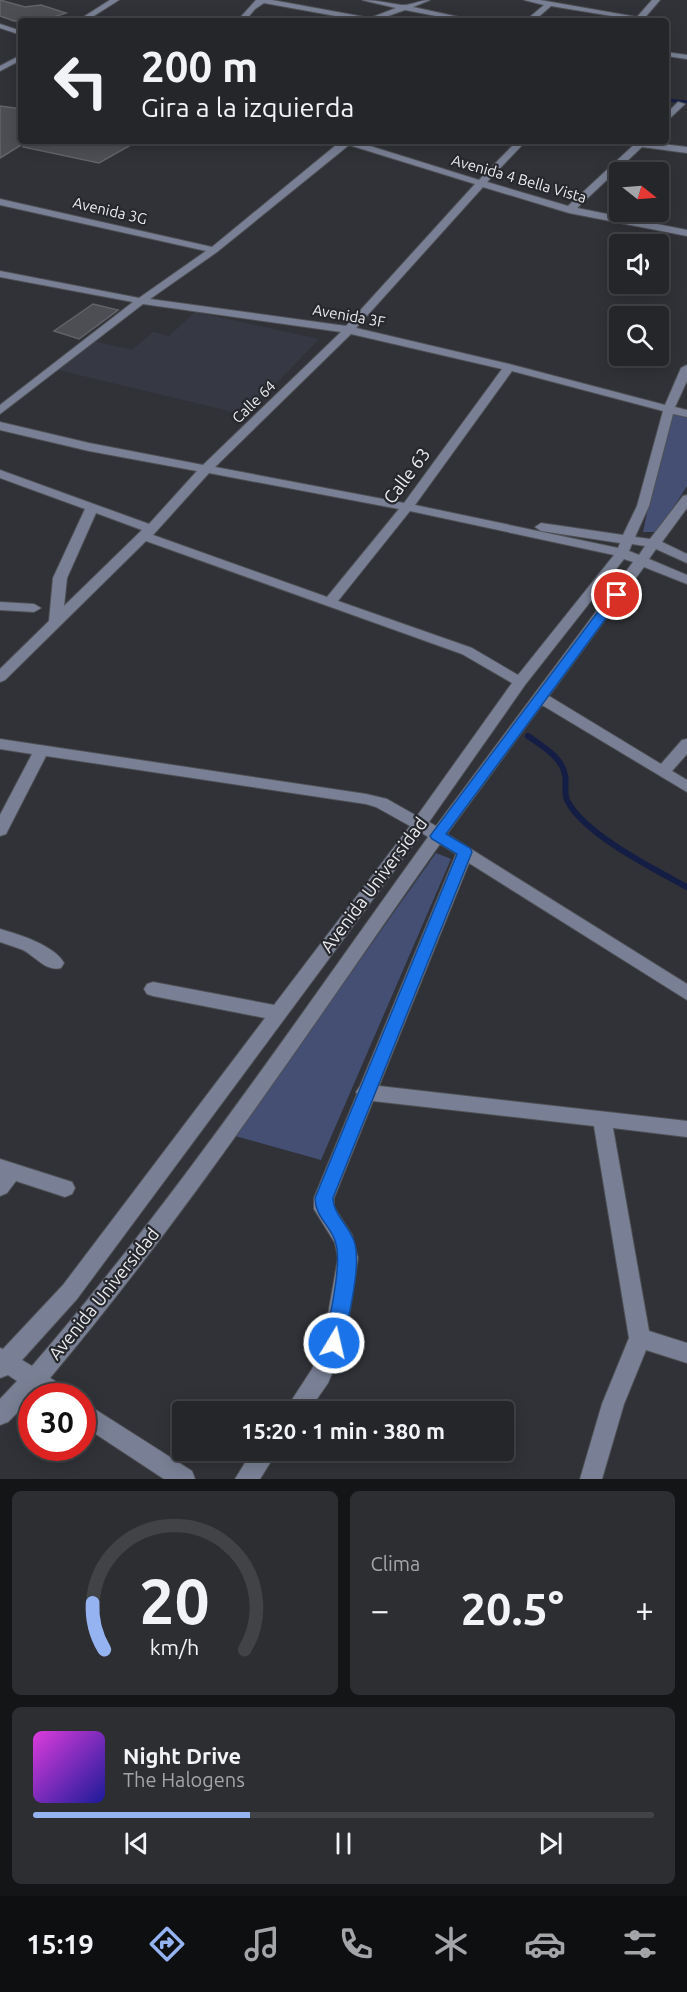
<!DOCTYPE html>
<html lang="es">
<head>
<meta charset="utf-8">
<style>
  body { margin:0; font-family:Ubuntu,sans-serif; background:#2c2e31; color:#f1f3f6; height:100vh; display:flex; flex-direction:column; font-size:22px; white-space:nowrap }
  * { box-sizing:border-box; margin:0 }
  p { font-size:20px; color:#a3a5a8 }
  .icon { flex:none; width:33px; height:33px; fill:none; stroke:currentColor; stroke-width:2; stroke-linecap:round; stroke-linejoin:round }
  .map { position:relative; height:1479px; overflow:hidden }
  .drawer { display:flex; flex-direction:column; gap:12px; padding:12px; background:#141517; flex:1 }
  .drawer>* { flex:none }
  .top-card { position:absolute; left:18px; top:18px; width:651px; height:126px; border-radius:6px; box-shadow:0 3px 15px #0003,0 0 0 2px #414346; background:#242629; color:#f1f3f6; overflow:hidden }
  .needle { width:39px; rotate:107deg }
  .tools { position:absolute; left:609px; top:162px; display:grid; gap:12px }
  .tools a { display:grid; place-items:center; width:60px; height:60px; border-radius:6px; background:#242629; box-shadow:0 3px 15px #0003,0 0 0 2px #414346; font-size:30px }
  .speed { position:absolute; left:18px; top:1383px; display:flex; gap:12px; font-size:30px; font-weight:700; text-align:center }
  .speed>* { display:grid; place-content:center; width:78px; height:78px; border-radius:50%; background:#242629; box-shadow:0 3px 15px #0003,0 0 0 2px #414346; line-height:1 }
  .speed .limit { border:9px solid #d22; background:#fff; color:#111 }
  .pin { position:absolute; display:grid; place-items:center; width:51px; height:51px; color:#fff; margin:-26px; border:3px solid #fff; border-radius:50%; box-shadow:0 2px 6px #0007 }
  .me { position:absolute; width:66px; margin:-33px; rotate:9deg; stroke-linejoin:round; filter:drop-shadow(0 0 4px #0008) }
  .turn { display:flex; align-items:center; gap:21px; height:126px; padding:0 24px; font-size:27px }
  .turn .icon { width:78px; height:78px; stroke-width:2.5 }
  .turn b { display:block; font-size:42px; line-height:51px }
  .big { font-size:45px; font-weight:600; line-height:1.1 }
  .drawer .tile { flex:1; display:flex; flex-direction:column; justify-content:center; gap:9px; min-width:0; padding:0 21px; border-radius:9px; background:#2c2e31 }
  .drawer .dial { align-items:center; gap:0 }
  .dial svg { height:156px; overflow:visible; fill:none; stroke:#414346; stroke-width:7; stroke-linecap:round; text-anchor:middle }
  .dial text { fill:#f1f3f6; stroke:none }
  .song { display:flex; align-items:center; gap:18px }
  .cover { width:72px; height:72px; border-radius:9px; background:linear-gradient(135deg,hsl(300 70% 55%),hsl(240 70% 35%)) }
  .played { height:6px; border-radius:3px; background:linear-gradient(90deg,#95b2f1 35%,#414346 35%) }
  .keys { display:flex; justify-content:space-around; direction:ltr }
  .heat { display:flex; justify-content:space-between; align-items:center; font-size:33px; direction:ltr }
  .drawer .tiles { flex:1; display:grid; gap:12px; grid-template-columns:1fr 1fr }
  .tile:last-child { grid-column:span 2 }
  .trip { position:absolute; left:172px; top:1401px; width:342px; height:60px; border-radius:6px; background:#242629; box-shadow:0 3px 15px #0003,0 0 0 2px #414346; font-weight:600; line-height:60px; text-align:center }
  .dock { display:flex; height:96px; justify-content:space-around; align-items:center; background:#0e0f10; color:#a3a5a8 }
  .dock .icon { width:42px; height:42px }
  .dock .on { color:#95b2f1 }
  .dock b { font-size:27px; color:#f1f3f6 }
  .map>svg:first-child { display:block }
  .built { fill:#363944 }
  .green { fill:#444f73 }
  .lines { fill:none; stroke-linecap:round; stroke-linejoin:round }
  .stream-far1 { stroke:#141d44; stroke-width:3 }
  .stream { stroke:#141d44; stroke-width:6 }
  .building { fill:#4c4e53; stroke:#616368; stroke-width:1.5 }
  .minor-casing { stroke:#4e5054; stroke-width:2 }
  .minor { fill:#798095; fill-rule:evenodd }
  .route { fill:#1a73e8; stroke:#114b97; stroke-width:1.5 }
  .labels { text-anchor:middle; stroke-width:4.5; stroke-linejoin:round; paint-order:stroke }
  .far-street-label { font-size:15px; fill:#eaebee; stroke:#26282d }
  .street-label { font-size:18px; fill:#eaebee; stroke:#26282d }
</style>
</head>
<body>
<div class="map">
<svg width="687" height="1479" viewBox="0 0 687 1479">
  <rect width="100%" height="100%" fill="#303237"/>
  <polygon class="built" points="195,312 319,339 246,415 58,370 93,341 132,350 153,332 169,336"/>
  <g class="green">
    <polygon points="669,409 687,414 687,486 658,532 643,532"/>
    <polygon points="436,853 451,859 321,1160 235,1136"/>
  </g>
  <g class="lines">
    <polyline class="stream-far1" points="666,100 687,102"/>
    <path class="stream" d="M 528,736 C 542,746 562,757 565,775 C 567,784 563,794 568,802 C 586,835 654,869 687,887"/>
  </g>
  <g class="building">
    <polygon points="0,0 25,7 41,5 66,13 42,21 14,21 0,16"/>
    <polygon points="0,106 21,109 21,145 0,158"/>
    <polygon points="24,141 138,141 99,163 23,147"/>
    <polygon points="93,304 118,310 79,339 54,331"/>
  </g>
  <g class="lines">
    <g class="minor-casing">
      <g id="minor">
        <polygon points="110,0 119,0 86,21 77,21"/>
        <path d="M 256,0 L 272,0 L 370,18 L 396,8 L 362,0 C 376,0 388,3 401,5 C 410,6 420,0 430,0 L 413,7 L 477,21 L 462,21 L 405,10 L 374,21 L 363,21 L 264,3 L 255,9 L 245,21 L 237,21 Z"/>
        <polygon points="524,0 540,0 637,17 652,0 660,0 642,21 551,6 534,21 525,21 544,5"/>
        <polygon points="0,24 21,31 21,35 0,28"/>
        <polygon points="666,52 687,55 687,59 666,56"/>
        <polygon points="21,55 21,60 0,71 0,66"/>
        <polygon points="678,102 685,104 666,122 666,114"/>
        <path d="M 341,141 L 354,141 L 479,180 L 517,141 L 526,141 L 487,182 L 568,206 L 638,141 L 687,147 L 687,153 L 642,147 L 577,208 L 687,230 L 687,236 L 569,213 L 483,187 L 356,328 L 509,364 L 665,405 L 681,368 L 687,365 L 687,381 L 675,407 L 687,410 L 687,417 L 673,414 L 649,506 L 635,537 L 650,539 L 683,496 L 687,495 L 687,508 L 662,542 L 687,554 L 687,563 L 656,549 L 649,559 L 687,575 L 687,584 L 644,567 L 549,696 L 661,764 L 682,740 L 687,739 L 687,754 L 672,771 L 687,780 L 687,792 L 542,705 L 447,834 L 687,984 L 687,1000 L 469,863 L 379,1086 L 687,1121 L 687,1137 L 613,1128 L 649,1331 L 687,1343 L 687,1363 L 646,1350 L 624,1404 L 602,1479 L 580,1479 L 602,1404 L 629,1338 L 594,1126 L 373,1101 L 334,1198 L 334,1207 L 352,1235 L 358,1258 L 345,1343 L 328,1383 L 308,1412 L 284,1412 L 312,1369 L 323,1343 L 338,1258 L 335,1243 L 314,1209 L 314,1198 L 357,1094 L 356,1092 L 360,1086 L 456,854 L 440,844 C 313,1024 192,1209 50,1378 L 67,1388 L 70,1396 L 40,1396 L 36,1394 L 8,1422 L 0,1425 L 0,1399 L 17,1381 L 8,1375 L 0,1378 L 0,1348 L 3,1349 L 63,1285 L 265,1018 L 153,996 L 147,994 L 144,989 L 147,984 L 153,982 L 274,1005 L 410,826 L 376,807 L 366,804 L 46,756 L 8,830 L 6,834 L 0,836 L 0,815 L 32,754 L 0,749 L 0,739 L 366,794 L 387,799 L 417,816 L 512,683 L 462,654 L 146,541 L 5,680 L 0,682 L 0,669 L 49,621 L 53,578 L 85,509 L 0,478 L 0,470 L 149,524 L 197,471 L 89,451 L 0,430 L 0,422 L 89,443 L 203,465 L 341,332 L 143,304 L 0,414 L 0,405 L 133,302 L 0,277 L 0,271 L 139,298 L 206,251 L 0,205 L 0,199 L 212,247 ZM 349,145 L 475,184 L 346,326 L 150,299 L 217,252 ZM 351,334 L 502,369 L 404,503 L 215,467 ZM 512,371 L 663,411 L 637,506 L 623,535 L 541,523 L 535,527 L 541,531 L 620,543 L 618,548 L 415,505 ZM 209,473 L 399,509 L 327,597 L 153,535 ZM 410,511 L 614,555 L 518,675 L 472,648 L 338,601 ZM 96,513 L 142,530 L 64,606 L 67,578 ZM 632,544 L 645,546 L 639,555 L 629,551 ZM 624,559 L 633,562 L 436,826 L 429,822 L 525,685 ZM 422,833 L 428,837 C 299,1016 176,1199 32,1366 L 22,1360 L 77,1299 Z"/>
        <polygon points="0,602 34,604 41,608 34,612 0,610"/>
        <path d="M 0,929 C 18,934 54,945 64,963 L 61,968 C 46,972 35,956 23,950 C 16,947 8,945 0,942 Z"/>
        <polygon points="0,1159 72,1182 75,1188 72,1194 65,1197 16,1181 7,1193 0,1196"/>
        <polygon points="82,1401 192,1471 195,1479 164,1479 82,1425"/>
        <polygon points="253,1450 278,1450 260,1479 235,1479"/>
      </g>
    </g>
    <use href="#minor" class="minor"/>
  </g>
  <path class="route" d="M 617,592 L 621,593 L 621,598 L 446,834 L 470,848 L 472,852 L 333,1198 C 333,1215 351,1227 355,1244 C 361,1269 348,1316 344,1343 L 341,1349 L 334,1352 L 327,1349 L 325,1343 C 329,1318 342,1267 336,1244 C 332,1226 315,1218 315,1198 L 457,854 L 432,839 L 430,836 L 612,593 Z"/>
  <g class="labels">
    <g class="far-street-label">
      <text transform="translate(519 179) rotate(16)" y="5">Avenida 4 Bella Vista</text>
      <text transform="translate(110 211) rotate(13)" y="5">Avenida 3G</text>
      <text transform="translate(349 316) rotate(10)" y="5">Avenida 3F</text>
      <text transform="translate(254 402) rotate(-44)" y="5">Calle 64</text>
    </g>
    <g class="street-label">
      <text transform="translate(407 476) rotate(-53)" y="6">Calle 63</text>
      <text transform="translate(374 885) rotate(-53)" y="6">Avenida Universidad</text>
      <text transform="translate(104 1294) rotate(-51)" y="6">Avenida Universidad</text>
    </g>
  </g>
</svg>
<div class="tools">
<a><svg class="needle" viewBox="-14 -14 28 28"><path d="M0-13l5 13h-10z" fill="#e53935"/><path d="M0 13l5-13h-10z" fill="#a3a5a8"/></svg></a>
<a><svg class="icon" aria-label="sound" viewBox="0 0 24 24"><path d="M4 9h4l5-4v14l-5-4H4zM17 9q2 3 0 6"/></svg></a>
<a><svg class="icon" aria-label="search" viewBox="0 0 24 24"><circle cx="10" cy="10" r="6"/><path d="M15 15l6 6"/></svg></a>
</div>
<div class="speed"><div class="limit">30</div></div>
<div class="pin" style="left:617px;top:595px;background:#d93025"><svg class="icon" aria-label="arrive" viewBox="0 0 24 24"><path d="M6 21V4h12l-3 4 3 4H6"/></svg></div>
<svg class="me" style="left:334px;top:1343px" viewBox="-20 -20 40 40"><circle r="17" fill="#1a73e8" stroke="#fff" stroke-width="3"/><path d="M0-11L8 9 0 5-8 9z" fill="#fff"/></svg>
<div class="trip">15:20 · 1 min · 380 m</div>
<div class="top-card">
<div class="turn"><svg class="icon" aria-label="left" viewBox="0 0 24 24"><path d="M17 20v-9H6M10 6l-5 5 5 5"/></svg><div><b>200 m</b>Gira a la izquierda</div></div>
</div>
</div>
<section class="drawer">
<div class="tiles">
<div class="tile dial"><svg viewBox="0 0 100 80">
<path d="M14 69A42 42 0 1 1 86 69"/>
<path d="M14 69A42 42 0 0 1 8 45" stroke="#95b2f1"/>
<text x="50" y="56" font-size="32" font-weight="700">20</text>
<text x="50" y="72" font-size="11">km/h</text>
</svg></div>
<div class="tile"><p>Clima</p>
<div class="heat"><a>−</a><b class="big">20.5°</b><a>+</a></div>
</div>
<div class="tile">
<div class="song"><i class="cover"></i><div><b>Night Drive</b><p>The Halogens</p></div></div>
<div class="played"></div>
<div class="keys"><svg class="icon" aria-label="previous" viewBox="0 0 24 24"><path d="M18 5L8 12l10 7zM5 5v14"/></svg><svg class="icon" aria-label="pause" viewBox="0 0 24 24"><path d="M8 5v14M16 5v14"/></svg><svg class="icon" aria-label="next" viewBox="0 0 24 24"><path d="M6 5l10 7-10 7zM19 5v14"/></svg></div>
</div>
</div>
</section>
<nav class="dock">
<b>15:19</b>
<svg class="icon on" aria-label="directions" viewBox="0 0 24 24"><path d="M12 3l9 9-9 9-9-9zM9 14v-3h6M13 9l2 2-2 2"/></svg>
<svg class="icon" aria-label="music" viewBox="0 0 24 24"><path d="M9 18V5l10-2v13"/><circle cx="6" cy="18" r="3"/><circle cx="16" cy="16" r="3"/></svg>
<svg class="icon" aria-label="phone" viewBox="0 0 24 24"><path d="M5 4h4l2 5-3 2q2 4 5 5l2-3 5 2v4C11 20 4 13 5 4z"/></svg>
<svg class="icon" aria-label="climate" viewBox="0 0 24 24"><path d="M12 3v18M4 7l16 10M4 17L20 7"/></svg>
<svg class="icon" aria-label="car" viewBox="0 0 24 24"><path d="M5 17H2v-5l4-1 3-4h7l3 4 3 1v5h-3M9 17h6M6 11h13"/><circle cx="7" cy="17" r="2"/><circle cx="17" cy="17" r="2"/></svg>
<svg class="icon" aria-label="filters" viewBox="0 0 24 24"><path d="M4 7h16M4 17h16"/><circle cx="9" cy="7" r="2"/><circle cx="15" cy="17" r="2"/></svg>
</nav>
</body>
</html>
